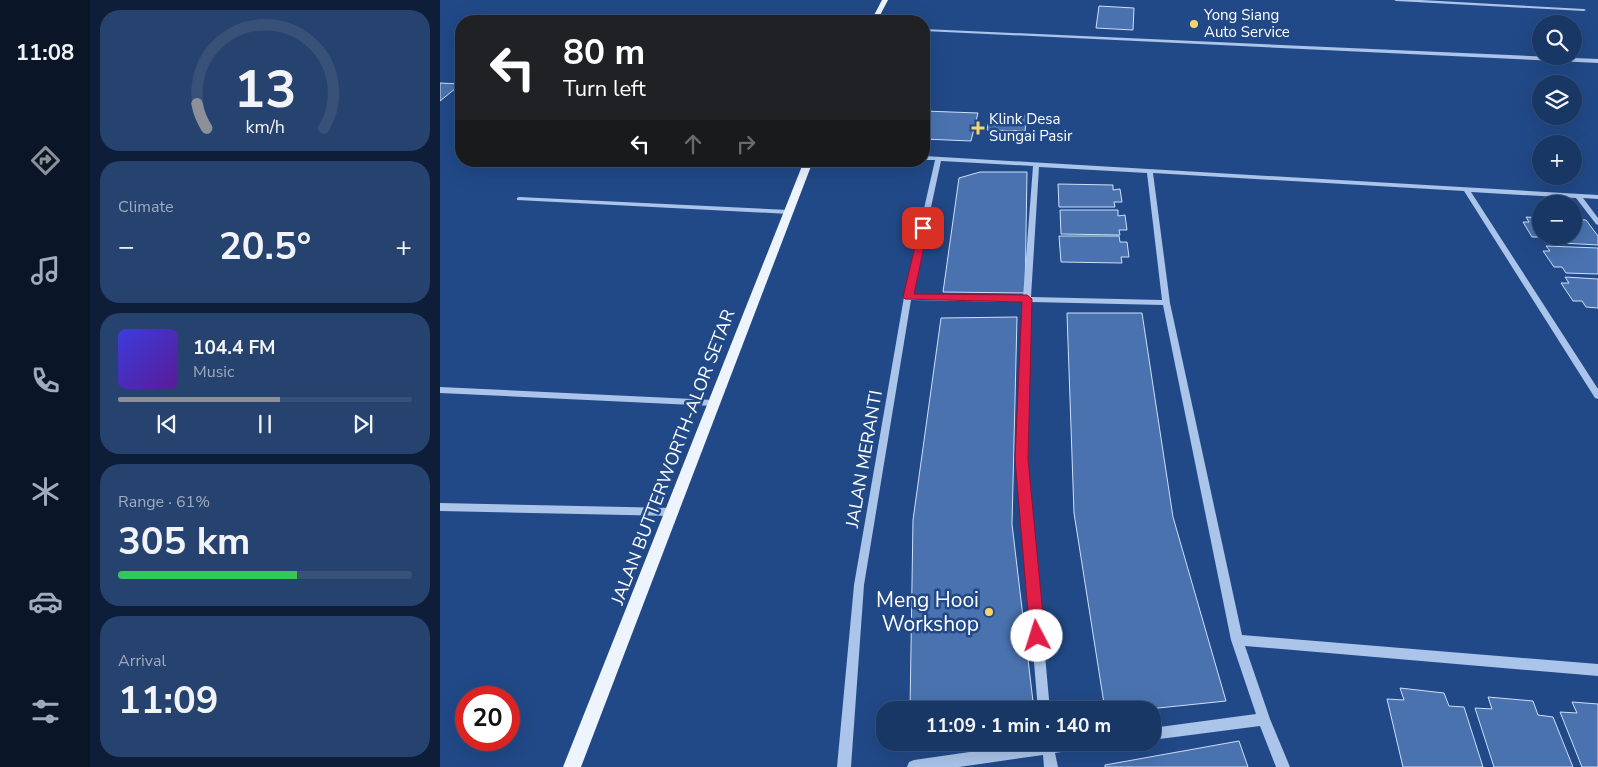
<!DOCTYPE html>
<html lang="en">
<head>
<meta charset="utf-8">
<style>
  body { margin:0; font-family:"Nunito Sans",sans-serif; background:#26426e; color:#f1f3f6; height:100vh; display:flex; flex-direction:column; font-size:19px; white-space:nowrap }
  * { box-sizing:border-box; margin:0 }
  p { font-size:16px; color:#9facbf }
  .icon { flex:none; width:28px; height:28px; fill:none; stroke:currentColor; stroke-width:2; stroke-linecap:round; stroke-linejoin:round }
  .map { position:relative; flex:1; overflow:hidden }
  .side { display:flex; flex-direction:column; gap:10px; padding:10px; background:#0e1e38; width:350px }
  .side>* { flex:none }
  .hud { position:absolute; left:15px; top:15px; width:475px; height:152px; border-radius:20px; box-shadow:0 5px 20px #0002,0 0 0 1px #375179; background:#202124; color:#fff; overflow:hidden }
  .fabs { position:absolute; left:1092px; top:15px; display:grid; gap:10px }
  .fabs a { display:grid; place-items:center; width:50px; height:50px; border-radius:50%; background:#193765; box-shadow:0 5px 20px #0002,0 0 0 1px #375179; font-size:25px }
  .speed { position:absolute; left:15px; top:686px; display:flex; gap:10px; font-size:25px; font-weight:700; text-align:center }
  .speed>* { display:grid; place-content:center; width:65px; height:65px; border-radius:50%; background:#193765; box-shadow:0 5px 20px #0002,0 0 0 1px #375179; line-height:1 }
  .speed .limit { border:8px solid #d22; background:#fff; color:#111 }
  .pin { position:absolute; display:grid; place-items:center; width:42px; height:42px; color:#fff; margin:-21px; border-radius:10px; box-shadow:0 2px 8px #0006 }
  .me { position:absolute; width:55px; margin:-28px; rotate:355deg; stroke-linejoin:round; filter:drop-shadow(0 0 4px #0008) }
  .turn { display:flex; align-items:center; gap:18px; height:105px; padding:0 25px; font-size:22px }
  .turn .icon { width:65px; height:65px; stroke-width:2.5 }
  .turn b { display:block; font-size:35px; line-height:42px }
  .lanes { display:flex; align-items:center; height:48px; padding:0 25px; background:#0003; justify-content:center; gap:25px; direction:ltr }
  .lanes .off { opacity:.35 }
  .big { font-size:38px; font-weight:700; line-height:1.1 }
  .side .tile { flex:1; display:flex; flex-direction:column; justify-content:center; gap:8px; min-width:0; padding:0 18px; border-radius:20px; background:#26426e }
  .side .dial { align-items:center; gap:0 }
  .dial svg { height:130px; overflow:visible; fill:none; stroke:#375179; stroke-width:7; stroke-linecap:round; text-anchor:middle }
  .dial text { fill:#f1f3f6; stroke:none }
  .song { display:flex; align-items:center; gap:15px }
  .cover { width:60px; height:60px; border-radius:8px; background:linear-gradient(135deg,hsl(240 70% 55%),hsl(270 70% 35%)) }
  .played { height:5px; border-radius:2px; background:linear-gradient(90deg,#8c9099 55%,#375179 55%) }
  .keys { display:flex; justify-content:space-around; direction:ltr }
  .heat { display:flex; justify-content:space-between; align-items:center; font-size:28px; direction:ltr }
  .charge { height:8px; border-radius:4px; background:linear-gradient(90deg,#34c759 61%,#375179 0) }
  .trip { position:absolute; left:436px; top:701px; width:285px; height:50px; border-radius:20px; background:#193765; box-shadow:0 5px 20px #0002,0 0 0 1px #375179; font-weight:700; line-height:50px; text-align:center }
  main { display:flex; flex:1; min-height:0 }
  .tab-bar { display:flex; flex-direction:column; width:90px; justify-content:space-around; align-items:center; background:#0a1628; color:#9facbf }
  .tab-bar .icon { width:35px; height:35px }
  .tab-bar .on { color:#8c9099 }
  .tab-bar b { font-size:22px; color:#f1f3f6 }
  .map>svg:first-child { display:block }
  .building { fill:#4972af; stroke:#cfdff7 }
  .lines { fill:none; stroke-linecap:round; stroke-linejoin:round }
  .minor { fill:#aac4ea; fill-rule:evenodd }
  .major { fill:#eef4fe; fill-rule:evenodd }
  .route { fill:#e11d48; stroke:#92132f }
  .poi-dot { fill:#f7d56b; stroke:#214987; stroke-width:2 }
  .labels { text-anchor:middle; stroke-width:5; stroke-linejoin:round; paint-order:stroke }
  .far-poi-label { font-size:15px; fill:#fff; stroke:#214987; text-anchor:start }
  .street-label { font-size:18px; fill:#fff; stroke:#214987 }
  .near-poi-label { font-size:21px; fill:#fff; stroke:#214987; text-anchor:end }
</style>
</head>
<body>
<main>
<nav class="tab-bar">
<b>11:08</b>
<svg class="icon on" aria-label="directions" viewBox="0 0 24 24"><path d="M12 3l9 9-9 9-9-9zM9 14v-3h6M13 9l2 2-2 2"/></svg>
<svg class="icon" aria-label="music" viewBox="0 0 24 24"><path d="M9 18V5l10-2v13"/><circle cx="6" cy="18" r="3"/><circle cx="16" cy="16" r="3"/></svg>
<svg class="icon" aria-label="phone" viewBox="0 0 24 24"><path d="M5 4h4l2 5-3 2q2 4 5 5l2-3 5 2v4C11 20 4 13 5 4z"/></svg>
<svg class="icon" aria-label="climate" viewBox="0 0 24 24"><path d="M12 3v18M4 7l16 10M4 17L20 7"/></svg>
<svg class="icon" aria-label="car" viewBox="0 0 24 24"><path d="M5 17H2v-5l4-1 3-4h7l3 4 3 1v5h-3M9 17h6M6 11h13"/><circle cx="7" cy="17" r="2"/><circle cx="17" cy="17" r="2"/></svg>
<svg class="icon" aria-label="filters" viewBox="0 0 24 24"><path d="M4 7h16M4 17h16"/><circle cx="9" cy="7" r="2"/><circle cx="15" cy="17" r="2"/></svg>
</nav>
<section class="side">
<div class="tile dial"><svg viewBox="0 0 100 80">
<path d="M14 69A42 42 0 1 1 86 69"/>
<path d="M14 69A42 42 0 0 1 8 54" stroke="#8c9099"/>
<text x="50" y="56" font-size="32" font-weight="700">13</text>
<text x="50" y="72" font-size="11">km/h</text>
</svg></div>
<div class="tile"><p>Climate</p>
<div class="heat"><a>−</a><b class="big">20.5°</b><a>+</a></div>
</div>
<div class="tile">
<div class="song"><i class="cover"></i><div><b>104.4 FM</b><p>Music</p></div></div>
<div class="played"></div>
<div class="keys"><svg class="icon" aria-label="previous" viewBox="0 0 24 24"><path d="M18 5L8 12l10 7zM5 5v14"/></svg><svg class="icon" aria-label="pause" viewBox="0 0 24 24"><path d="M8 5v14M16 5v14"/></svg><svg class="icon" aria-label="next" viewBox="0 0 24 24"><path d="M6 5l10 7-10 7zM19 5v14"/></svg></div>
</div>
<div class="tile"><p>Range · 61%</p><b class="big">305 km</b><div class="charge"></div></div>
<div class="tile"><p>Arrival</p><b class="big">11:09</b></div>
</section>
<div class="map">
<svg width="1158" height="767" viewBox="0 0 1158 767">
  <rect width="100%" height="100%" fill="#214987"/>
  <g class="building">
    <polygon points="659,6 694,8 693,30 656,28"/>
    <polygon points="0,83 21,84 0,101"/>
    <polygon points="484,111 538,113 531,141 484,139"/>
    <polygon points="550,115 587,116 585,131 547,130"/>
    <polygon points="540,172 587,172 585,293 503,292 519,178"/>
    <polygon points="618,184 673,185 673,190 680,189 682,202 674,202 675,207 619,207"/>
    <polygon points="620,210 678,210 678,216 685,215 687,230 679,230 680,235 621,234"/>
    <polygon points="1086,217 1101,218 1101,236 1134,236 1134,219 1146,220 1158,236 1158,245 1104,242 1100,237 1092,237 1083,222 1089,222"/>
    <polygon points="619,236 679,236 680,242 687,242 689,257 681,257 682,263 621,262"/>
    <polygon points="1106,246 1158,248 1158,274 1126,273 1122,267 1114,267 1103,251 1110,251"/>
    <polygon points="1125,277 1158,279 1158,308 1146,307 1142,301 1133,301 1121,283 1129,283"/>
    <polygon points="627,313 702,313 733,517 786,701 699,710 665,710 634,513"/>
    <polygon points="577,317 572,524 594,710 470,710 473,520 501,318"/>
    <polygon points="960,688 1004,693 1009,706 1024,707 1043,767 963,767 947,699 964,700"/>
    <polygon points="1048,697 1093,701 1098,715 1113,717 1133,767 1054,767 1035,708 1052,709"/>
    <polygon points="1132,702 1158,704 1158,767 1142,767 1120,712 1137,713"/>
    <polygon points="799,741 808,767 665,767 665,765"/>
  </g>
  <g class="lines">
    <g class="minor">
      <polygon points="954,0 981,0 1144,9 1146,10 1144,11 956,1"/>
      <polygon points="484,29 1158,59 1158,63 484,31"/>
      <path d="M 484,156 L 1158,195 L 1158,199 L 1143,198 L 1158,218 L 1158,225 L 1156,224 L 1136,198 L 1031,192 L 1158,389 L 1158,399 L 1155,398 L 1024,191 L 713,173 L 730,303 L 802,635 L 1158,664 L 1158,676 L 805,646 L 830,719 L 850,767 L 836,767 L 820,726 L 712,740 L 712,728 L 816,714 L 791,640 L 723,305 L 591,302 L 587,459 L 610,710 L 598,710 L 577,459 L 583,302 L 471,300 L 424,585 L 411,767 L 397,767 L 414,585 L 464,297 L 495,160 L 484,160 ZM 501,161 L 593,166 L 583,297 L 472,295 ZM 599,167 L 707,173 L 722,300 L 591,297 Z"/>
      <polygon points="79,197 349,210 352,212 349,214 77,200 77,198"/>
      <polygon points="0,387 274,400 277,401 278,403 277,405 274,406 0,393"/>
      <polygon points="0,503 233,508 237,509 238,512 237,515 233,516 0,511"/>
      <polygon points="598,742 652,742 651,747 646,748 615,753 618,767 604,767 603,755 519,767 467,767 469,762 474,760"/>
    </g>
    <g class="major">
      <polygon points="442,0 448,0 437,21 431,21"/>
      <polygon points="364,161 373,161 141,767 123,767"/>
    </g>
  </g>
  <polygon class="route" points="480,226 487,226 488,228 474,294 587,295 592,299 588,459 605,636 602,641 597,643 592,641 590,636 575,459 582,302 465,299 463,297"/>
  <g class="poi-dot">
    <circle cx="754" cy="24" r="5"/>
    <path d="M535.5 120.5h5v5h5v5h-5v5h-5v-5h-5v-5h5z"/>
    <circle cx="549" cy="612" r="5"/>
  </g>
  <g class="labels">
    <g class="far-poi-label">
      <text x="764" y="20">Yong Siang<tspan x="764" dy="17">Auto Service</tspan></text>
      <text x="549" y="124">Klink Desa<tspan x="549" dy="17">Sungai Pasir</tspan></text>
    </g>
    <g class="street-label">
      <text transform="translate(233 457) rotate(-69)" y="6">JALAN BUTTERWORTH-ALOR SETAR</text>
      <text transform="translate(424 459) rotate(-80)" y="6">JALAN MERANTI</text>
    </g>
    <g class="near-poi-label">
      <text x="539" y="607">Meng Hooi<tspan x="539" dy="24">Workshop</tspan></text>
    </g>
  </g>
</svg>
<div class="fabs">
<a><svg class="icon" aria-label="search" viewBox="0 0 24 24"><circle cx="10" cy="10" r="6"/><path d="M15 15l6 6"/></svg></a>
<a><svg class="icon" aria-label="layers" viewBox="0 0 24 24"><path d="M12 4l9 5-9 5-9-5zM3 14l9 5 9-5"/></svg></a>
<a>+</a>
<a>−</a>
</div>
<div class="speed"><div class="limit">20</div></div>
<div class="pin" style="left:483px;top:228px;background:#d93025"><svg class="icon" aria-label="arrive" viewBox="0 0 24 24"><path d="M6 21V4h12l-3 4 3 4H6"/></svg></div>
<svg class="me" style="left:597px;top:636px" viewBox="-20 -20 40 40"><circle r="19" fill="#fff"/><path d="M0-13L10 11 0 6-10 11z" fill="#e11d48"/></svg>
<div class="trip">11:09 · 1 min · 140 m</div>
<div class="hud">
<div class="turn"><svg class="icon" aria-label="left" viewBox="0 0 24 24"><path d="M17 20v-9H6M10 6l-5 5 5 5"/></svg><div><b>80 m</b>Turn left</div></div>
<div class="lanes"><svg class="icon" aria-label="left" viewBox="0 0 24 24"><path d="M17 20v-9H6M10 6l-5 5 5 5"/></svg><svg class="icon off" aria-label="ahead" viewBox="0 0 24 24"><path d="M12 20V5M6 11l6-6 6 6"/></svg><svg class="icon off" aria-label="right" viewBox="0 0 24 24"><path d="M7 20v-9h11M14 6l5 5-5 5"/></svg></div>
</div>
</div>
</main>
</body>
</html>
